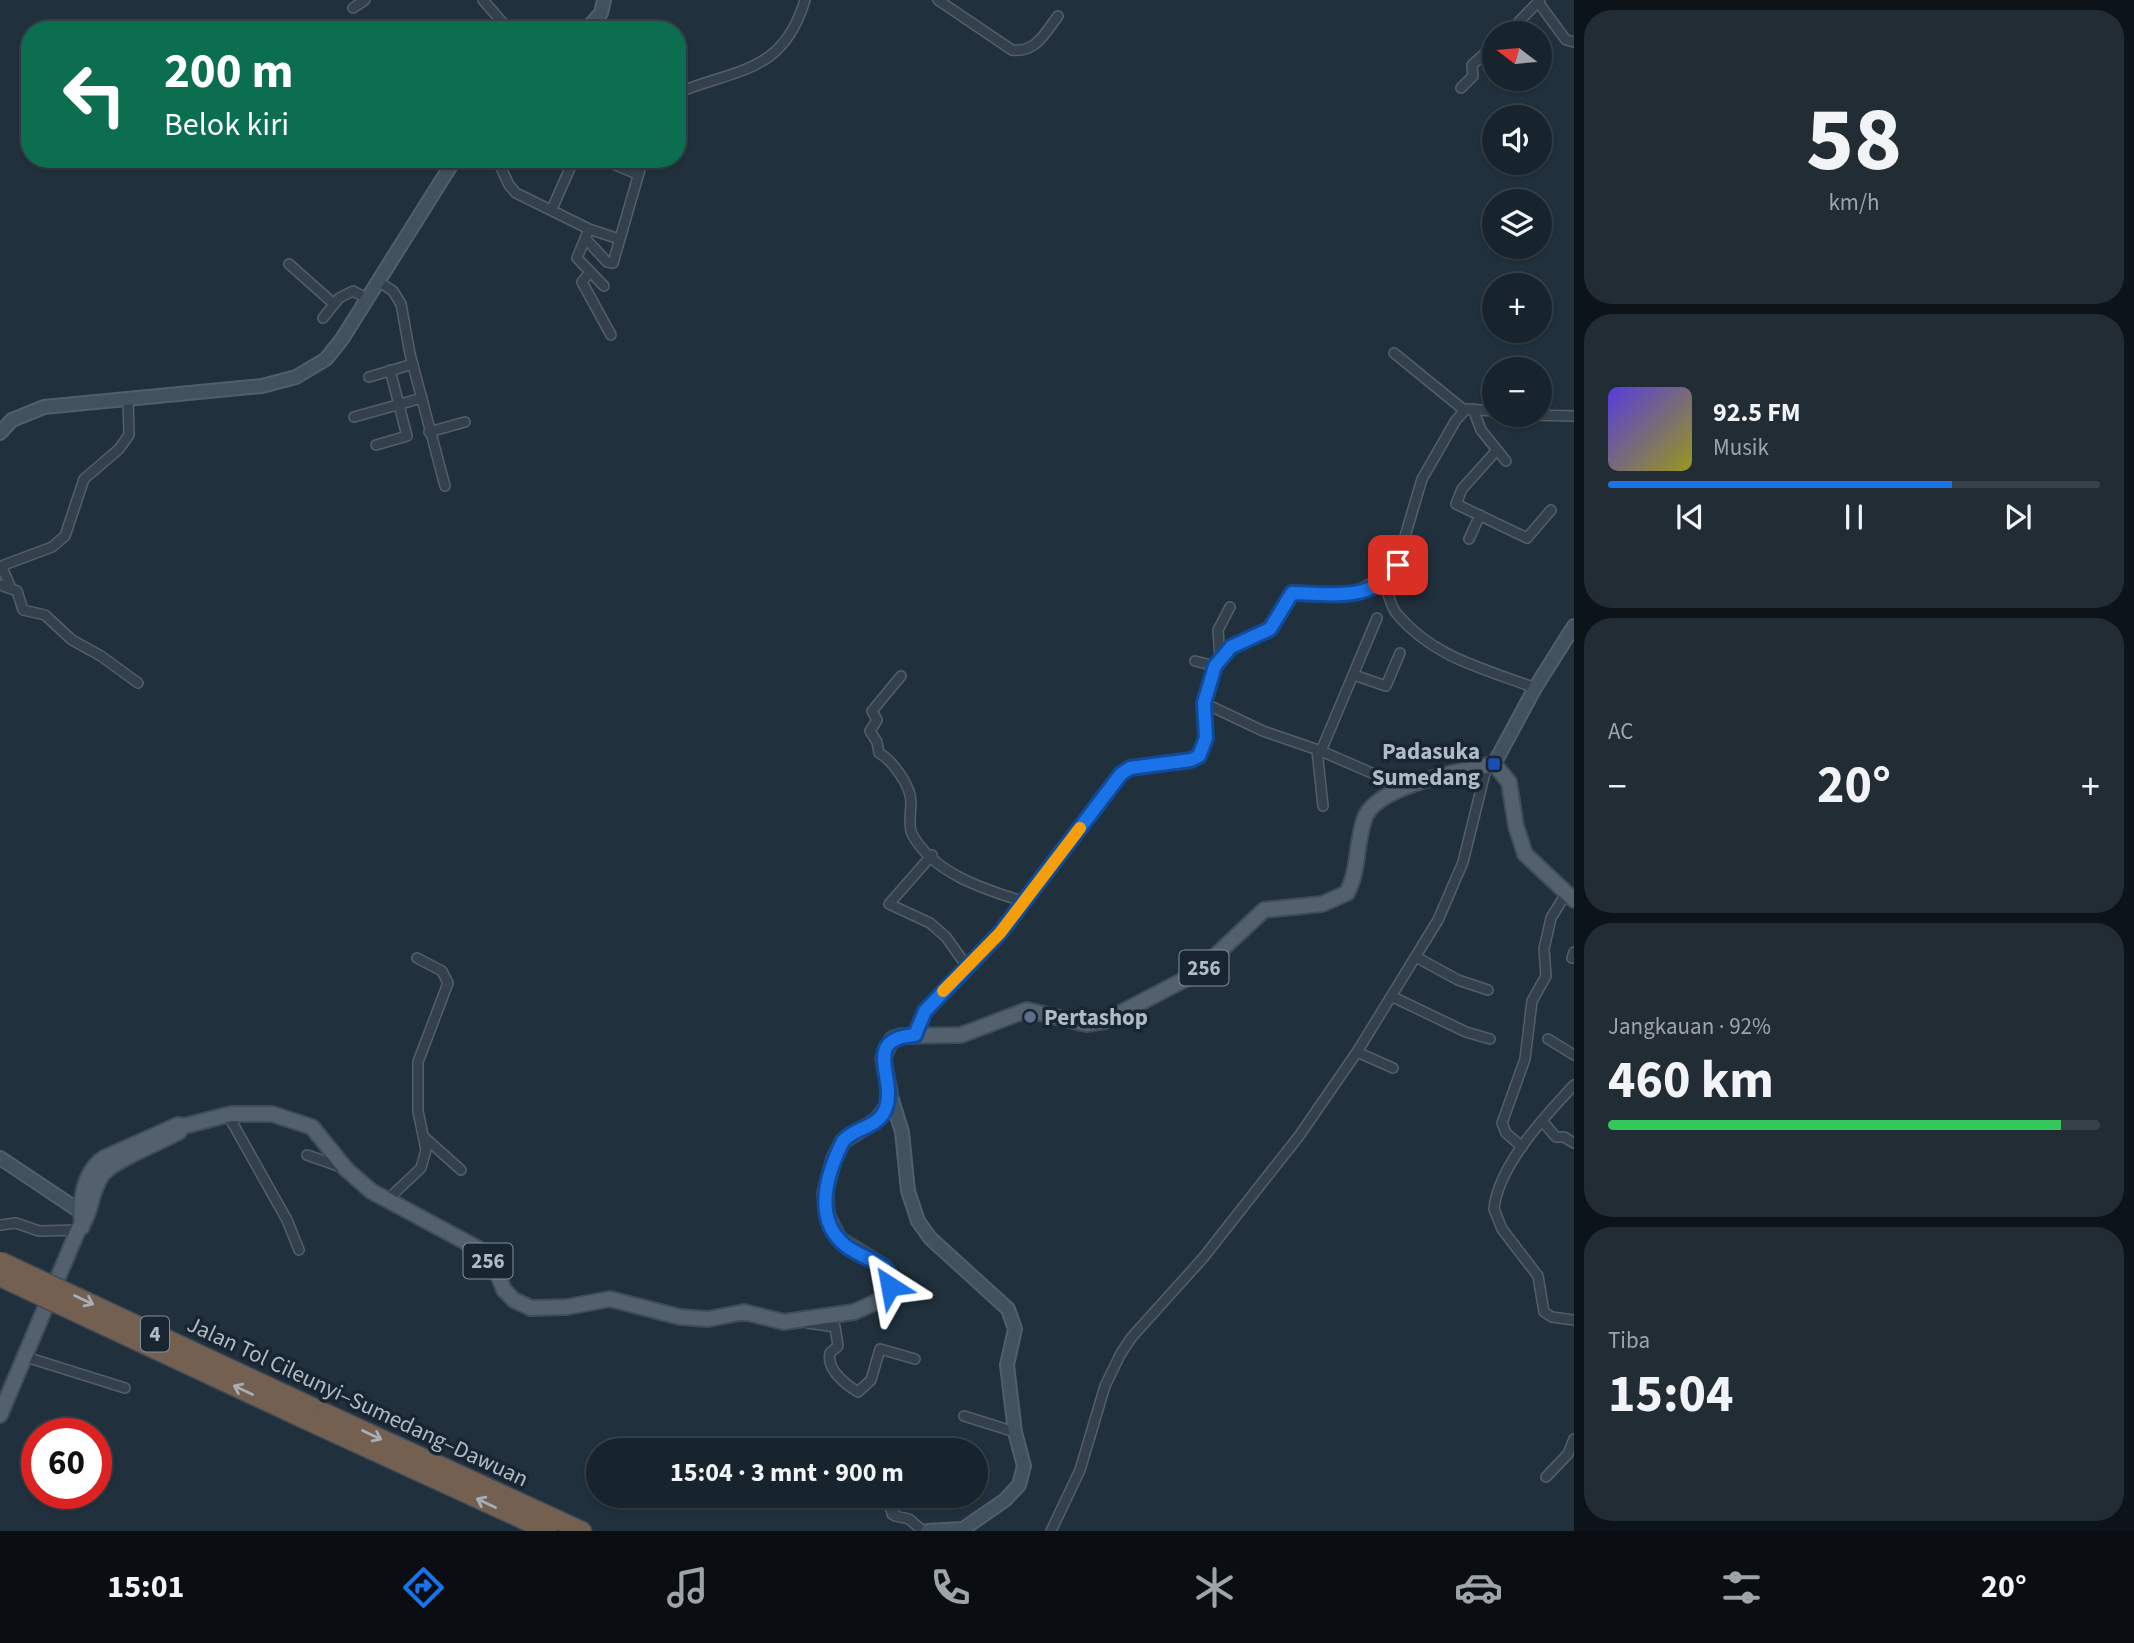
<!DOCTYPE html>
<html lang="id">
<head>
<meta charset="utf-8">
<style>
  body { margin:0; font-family:"Source Sans 3",sans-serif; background:#212c35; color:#f1f3f6; height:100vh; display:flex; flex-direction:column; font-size:26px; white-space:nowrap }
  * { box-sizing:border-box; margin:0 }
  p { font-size:23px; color:#9fa4aa }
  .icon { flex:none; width:38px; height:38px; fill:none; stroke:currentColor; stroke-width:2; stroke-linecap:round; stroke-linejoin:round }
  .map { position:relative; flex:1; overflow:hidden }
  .sheet { display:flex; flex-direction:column; gap:10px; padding:10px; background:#0d1419; width:560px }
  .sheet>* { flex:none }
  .guide { position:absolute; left:21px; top:21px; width:665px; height:147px; border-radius:28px; box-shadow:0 2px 5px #0004,0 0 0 2px #364149; background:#0b6e4f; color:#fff; overflow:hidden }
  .needle { width:46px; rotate:286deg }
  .controls { position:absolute; left:1482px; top:21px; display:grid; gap:14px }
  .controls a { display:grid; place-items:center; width:70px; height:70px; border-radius:50%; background:#18242d; box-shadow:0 2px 5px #0004,0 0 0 2px #364149; font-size:35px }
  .speed { position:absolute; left:21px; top:1418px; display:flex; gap:14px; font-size:35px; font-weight:700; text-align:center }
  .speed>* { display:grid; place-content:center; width:91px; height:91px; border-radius:50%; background:#18242d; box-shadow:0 2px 5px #0004,0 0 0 2px #364149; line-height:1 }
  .speed .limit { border:10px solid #d22; background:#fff; color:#111 }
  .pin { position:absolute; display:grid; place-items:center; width:60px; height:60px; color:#fff; margin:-30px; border-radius:14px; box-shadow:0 4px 10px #0006 }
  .me { position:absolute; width:77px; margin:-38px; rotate:326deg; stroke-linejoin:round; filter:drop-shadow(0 0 5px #0008) }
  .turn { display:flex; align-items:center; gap:24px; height:147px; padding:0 28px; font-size:32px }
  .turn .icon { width:91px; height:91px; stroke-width:2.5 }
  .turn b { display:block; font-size:49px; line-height:60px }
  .big { font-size:52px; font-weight:700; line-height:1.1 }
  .sheet .card { flex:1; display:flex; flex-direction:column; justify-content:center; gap:10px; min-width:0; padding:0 24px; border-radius:28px; background:#212c35 }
  .sheet .dial { align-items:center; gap:0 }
  .dial b { font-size:91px; line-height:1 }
  .song { display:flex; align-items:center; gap:21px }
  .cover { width:84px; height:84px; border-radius:10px; background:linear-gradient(135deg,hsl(250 70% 55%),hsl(60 70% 35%)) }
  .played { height:7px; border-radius:4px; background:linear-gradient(90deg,#1a73e8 70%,#364149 70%) }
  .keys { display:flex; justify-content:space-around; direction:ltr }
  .heat { display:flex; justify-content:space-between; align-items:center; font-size:38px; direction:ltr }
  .charge { height:10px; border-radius:5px; background:linear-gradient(90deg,#34c759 92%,#364149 0) }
  .trip { position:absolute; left:586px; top:1438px; width:402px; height:70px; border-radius:35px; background:#18242d; box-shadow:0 2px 5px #0004,0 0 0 2px #364149; font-weight:700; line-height:70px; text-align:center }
  .tabs { display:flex; height:112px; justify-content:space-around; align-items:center; background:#0a0e12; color:#9fa4aa }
  .tabs .icon { width:49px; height:49px }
  .tabs .current { color:#1a73e8 }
  .tabs b { font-size:32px; color:#f1f3f6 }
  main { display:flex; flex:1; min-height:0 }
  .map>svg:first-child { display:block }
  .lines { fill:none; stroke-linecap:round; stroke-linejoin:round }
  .street-casing { stroke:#525f6a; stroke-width:12 }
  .secondary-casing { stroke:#525f6a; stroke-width:16 }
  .primary-casing { stroke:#404d58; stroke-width:18 }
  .highway-casing { stroke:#3f4c57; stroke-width:21 }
  .street { stroke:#34414c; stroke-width:9 }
  .secondary { stroke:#425160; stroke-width:12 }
  .primary { stroke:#52616d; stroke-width:14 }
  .highway { stroke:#736050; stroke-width:18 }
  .highway-bridge-casing { stroke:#3f4c57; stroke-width:21; stroke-linecap:butt }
  .highway-bridge { stroke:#736050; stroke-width:18 }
  .oneway { stroke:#a6aeb6 }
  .route-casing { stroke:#114b97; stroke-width:18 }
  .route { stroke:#1a73e8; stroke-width:12 }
  .slow { stroke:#f59e0b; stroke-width:12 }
  .transit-dot { fill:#1a4fb4; stroke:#192631; stroke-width:2.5 }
  .service-dot { fill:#5c6f8a; stroke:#192631; stroke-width:2.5 }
  .labels { text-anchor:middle; stroke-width:7; stroke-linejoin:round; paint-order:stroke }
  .shield { fill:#192631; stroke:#828f9b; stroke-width:2 }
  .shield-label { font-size:21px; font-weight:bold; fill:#afbcc8 }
  .poi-label { font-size:23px; font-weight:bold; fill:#afbcc8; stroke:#192631; text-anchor:end }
  .street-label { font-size:23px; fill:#afbcc8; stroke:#192631 }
</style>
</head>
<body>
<main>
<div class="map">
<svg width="1574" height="1531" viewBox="0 0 1574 1531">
  <rect width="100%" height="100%" fill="#20303c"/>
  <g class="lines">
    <g class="street-casing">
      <g id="street">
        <polyline points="483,0 509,30"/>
        <path d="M 938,0 L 1012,50 C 1036,53 1045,33 1058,16"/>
        <polyline points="1538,2 1566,40 1574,42"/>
        <polyline points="353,8 365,0"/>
        <polyline points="1508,33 1540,0"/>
        <polyline points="1461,88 1473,76 1472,65 1494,45"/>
        <path d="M 677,93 C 739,68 783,73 805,0"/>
        <polyline points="497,159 509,185 516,193 589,229 619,239"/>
        <polyline points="601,159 637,174"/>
        <polyline points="552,209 574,159"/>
        <polyline points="587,234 577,258 604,286"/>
        <polyline points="585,238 607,262 613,263 643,159"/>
        <polyline points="289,264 334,304"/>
        <polyline points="590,272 582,282 611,335"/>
        <polyline points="379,282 393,291 401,304 410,354 445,486"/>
        <polyline points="323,318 339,298 353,291 368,299"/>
        <polyline points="1394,353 1464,410"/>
        <polyline points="369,377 413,364"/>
        <polyline points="1473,409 1481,430 1506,461"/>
        <polyline points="1532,415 1574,416"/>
        <polyline points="354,417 422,398"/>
        <polyline points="429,432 465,422"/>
        <polyline points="376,445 407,436 390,370"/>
        <polyline points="1497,450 1462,489 1456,504 1527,538 1551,510"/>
        <polyline points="1469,539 1480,515"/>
        <path d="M 1381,580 C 1390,592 1389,605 1397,614 C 1434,658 1483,668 1535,688"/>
        <polyline points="0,585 17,591 23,610 45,615 72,640 101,656 138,683"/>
        <polyline points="11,588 3,570 4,565 52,547 65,536 84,479 119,449 129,435 128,398"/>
        <polyline points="1377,618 1321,751 1374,774 1399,790"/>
        <polyline points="1220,658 1218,630 1230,607"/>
        <polyline points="1195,661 1215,666"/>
        <polyline points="1354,675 1386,686 1400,653"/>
        <path d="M 901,676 L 872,711 L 877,720 L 870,731 L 877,742 L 879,753 C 892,760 911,786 911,802 C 911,811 908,826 912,834 C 933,873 983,889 1022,901"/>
        <polyline points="1204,703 1263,731 1321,751"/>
        <polyline points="1317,750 1323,806"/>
        <polyline points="932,855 889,904 930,923 946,937 968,968"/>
        <polyline points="1416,957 1458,980 1488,990"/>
        <polyline points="1572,958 1574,952"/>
        <polyline points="1393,997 1466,1032 1490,1039"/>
        <polyline points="915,1035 925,1011 1000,933 1120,773 1131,768 1191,759 1199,756 1206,738 1204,703 1215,666 1231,647 1268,631 1292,593 1350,595 1395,570 1422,479 1456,420 1466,409 1494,411"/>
        <polyline points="1548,1039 1574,1055"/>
        <polyline points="1357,1052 1393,1068"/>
        <path d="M 1574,1085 C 1545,1116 1498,1166 1494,1209 L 1502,1229 L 1538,1276 L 1544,1312 L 1552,1317 L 1574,1320"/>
        <polyline points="228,1115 287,1220 299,1250"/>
        <polyline points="1542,1121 1556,1137 1564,1137 1574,1143"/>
        <polyline points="423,1136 461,1170"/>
        <polyline points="1522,1147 1506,1133 1502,1123 1525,1059 1532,1001 1546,976 1544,949 1551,918 1567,892"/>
        <polyline points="307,1155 344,1168"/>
        <polyline points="387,1200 421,1168 426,1150 418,1111 418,1062 448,983 442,971 417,958"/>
        <polyline points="0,1225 16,1223 39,1231 78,1230"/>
        <path d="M 808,1323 L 835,1327 L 838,1346 L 830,1353 C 826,1369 845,1384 858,1392 L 871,1380 L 880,1349 L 915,1359"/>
        <polyline points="26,1357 125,1388"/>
        <polyline points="964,1416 1015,1432"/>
        <polyline points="1546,1477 1568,1454 1574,1439"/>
        <polyline points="882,1496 895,1516 909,1519 923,1531"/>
        <polyline points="892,1514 900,1496"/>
        <polyline points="1051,1531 1080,1470 1105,1386 1120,1355 1131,1338 1203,1258 1299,1136 1357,1052 1438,920 1463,862 1487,765"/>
      </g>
    </g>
    <g class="secondary-casing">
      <g id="secondary">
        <polyline points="586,30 601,13 604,0"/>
        <polyline points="0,433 12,420 44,407 262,386 296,377 326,359 342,339 455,159"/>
        <polyline points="1494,764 1535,688 1574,626"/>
        <polyline points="890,1093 902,1132 908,1191 918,1221 930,1238 1008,1309 1015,1329 1007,1365 1015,1432 1024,1466 1019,1485 1005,1500 963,1529 927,1531"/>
        <polyline points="0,1158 87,1216"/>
      </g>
    </g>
    <g class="primary-casing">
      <g id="primary">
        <path d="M 82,1227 C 80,1203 82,1173 104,1158 L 178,1125 L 184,1126 L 231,1114 L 272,1114 L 312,1127 L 346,1169 L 371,1191 L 477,1248 L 498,1275 L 504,1290 L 514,1300 L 531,1308 L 567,1307 L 610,1299 L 680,1317 L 708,1319 L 744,1312 L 784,1322 L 854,1312 L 883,1299 L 890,1280 L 884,1267 L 839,1239 L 827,1215 L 825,1193 L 834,1159 L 843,1141 L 877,1120 L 887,1106 L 890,1093 L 883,1058 L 892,1039 L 901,1036 L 961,1035 L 1027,1010 L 1086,1024 L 1105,1021 L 1197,973 L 1264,910 L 1322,904 L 1347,893 C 1359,870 1356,844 1364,820 C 1374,785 1463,771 1494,764 L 1509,782 L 1516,826 L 1525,854 L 1574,900"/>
        <path d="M 0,1415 L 78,1230 C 92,1215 90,1192 102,1175 C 113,1160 161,1142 179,1132"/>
      </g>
    </g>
    <g class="highway-casing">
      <g id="highway">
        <polyline points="310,1406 582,1531"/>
        <polyline points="304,1419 548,1531"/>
      </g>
    </g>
    <use href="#street" class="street"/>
    <use href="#secondary" class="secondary"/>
    <use href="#primary" class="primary"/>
    <use href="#highway" class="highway"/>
    <g class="highway-bridge-casing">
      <g id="highway-bridge">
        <polyline points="0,1261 310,1406"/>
        <polyline points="0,1277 304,1419"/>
      </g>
    </g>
    <use href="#highway-bridge" class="highway-bridge"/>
  </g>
  <defs><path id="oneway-shaft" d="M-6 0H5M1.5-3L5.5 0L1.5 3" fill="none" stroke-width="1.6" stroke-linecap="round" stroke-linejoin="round" transform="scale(1.75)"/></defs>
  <g class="oneway">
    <use href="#oneway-shaft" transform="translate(84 1300) rotate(25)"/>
    <use href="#oneway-shaft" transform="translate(243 1390) rotate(-155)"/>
    <use href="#oneway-shaft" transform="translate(372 1435) rotate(25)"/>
    <use href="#oneway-shaft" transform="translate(486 1503) rotate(-155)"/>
  </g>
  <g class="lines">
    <g class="route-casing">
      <path id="route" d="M 890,1286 L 889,1273 L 884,1267 C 872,1259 858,1255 846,1246 C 812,1219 827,1173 843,1141 C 854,1128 874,1128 883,1114 C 902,1083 857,1039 915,1035 L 925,1011 L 1000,933 L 1121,774 L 1130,768 L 1191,760 L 1199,756 L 1206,738 L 1204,703 L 1215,666 L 1231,647 L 1270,629 L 1292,593 C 1330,593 1371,604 1398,565"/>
    </g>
    <use href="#route" class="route"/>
    <polyline class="slow" points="943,991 1000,933 1080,828"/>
  </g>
  <rect class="transit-dot" x="1487" y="757" width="14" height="14" rx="3.5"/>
  <circle class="service-dot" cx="1030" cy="1017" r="7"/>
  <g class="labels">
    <g class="shield">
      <rect x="1179.5" y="950.5" width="49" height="35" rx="5"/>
      <rect x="463.5" y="1243.5" width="49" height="35" rx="5"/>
      <rect x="141" y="1316.5" width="28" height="35" rx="5"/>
    </g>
    <g class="shield-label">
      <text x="1204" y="975">256</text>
      <text x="488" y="1268">256</text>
      <text x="155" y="1341">4</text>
    </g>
    <g class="poi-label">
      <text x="1480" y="759">Padasuka<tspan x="1480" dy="26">Sumedang</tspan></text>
      <text x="1044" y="1025" text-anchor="start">Pertashop</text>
    </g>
    <g class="street-label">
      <text transform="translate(358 1401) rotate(25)" y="8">Jalan Tol Cileunyi–Sumedang–Dawuan</text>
    </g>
  </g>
</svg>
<div class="controls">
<a><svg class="needle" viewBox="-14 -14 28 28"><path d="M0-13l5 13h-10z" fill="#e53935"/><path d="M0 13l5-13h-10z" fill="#9fa4aa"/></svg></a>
<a><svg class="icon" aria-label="sound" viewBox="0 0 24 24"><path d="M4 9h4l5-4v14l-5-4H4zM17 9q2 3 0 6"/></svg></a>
<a><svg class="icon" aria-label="layers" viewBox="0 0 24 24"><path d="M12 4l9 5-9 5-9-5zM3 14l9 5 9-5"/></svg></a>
<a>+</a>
<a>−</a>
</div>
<div class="speed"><div class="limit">60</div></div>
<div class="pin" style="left:1398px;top:565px;background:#d93025"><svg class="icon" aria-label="arrive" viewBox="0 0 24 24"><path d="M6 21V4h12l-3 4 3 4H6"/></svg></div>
<svg class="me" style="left:890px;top:1286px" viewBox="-20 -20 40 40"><path d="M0-17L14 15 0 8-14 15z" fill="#1a73e8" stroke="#fff" stroke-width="4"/></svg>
<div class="trip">15:04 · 3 mnt · 900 m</div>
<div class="guide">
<div class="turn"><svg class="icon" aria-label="left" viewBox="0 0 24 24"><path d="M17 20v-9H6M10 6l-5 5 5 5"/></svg><div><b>200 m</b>Belok kiri</div></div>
</div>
</div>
<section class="sheet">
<div class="card dial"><b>58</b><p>km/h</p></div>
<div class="card">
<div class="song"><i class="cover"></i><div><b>92.5 FM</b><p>Musik</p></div></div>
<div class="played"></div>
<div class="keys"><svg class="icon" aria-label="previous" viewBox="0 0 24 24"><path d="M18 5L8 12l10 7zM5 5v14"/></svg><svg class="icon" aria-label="pause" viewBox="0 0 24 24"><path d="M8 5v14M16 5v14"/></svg><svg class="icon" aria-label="next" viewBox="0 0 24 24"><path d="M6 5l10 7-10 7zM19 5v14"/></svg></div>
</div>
<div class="card"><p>AC</p>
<div class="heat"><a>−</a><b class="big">20°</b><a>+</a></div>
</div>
<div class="card"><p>Jangkauan · 92%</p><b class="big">460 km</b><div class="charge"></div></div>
<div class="card"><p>Tiba</p><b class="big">15:04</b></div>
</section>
</main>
<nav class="tabs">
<b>15:01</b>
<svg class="icon current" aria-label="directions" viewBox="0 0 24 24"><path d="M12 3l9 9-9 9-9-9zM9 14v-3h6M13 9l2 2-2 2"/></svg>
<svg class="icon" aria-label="music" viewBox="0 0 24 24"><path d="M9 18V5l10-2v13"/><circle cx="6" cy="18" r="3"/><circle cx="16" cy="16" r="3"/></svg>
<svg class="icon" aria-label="phone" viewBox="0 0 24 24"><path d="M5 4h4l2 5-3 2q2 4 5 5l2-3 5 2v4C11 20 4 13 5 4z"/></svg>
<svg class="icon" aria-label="climate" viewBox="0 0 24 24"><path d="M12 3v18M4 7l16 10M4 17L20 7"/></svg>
<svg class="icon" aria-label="car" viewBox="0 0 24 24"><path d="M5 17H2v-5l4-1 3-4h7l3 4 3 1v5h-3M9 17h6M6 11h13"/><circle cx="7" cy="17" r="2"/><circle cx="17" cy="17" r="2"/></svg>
<svg class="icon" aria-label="filters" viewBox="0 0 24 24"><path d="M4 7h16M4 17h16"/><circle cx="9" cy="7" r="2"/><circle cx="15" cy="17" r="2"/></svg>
<b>20°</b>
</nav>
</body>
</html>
